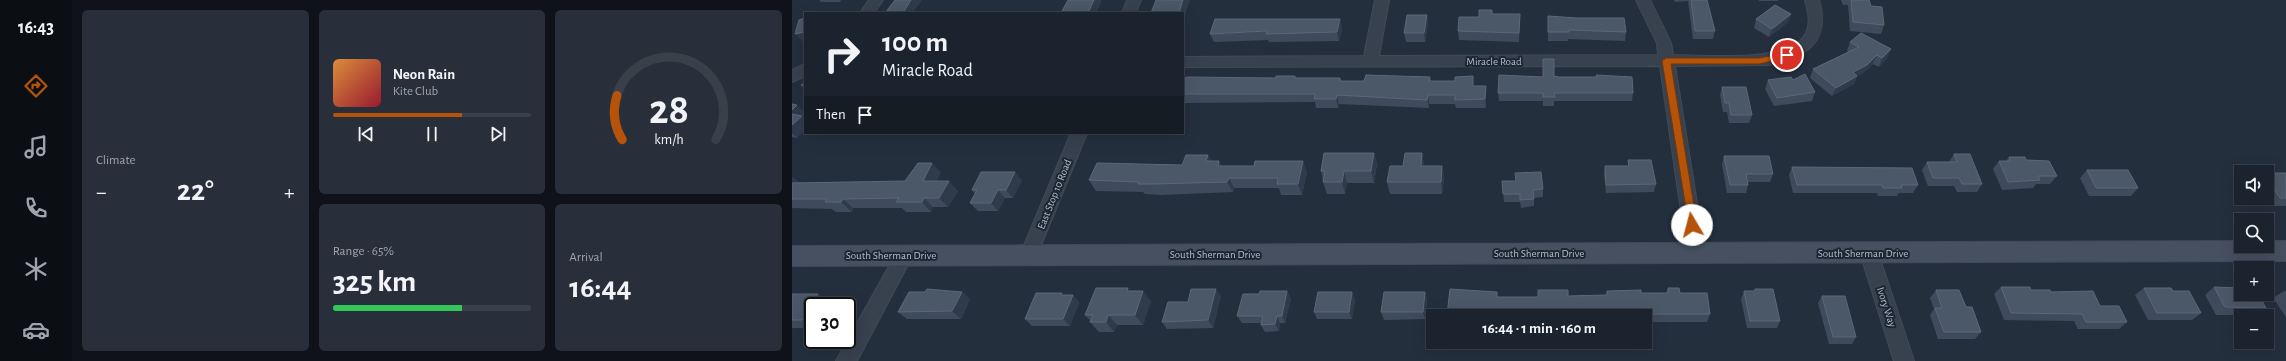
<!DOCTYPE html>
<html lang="en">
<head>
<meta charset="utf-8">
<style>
  body { margin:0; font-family:"Alegreya Sans",sans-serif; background:#282f3a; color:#f1f3f6; height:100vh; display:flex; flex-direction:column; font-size:15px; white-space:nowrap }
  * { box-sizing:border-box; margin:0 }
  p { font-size:13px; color:#a0a4aa }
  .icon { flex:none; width:22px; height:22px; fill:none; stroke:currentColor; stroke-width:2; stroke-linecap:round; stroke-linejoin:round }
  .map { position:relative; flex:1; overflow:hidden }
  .side { display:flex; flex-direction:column; gap:10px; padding:10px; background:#0f1319; width:720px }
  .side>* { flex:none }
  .top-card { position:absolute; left:12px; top:12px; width:380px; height:122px; border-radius:0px; box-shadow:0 4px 16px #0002,0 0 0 1px #39404a; background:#1b232e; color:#f1f3f6; overflow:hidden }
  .fabs { position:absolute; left:1442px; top:165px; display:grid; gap:8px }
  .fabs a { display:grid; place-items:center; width:40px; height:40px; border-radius:0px; background:#1b232e; box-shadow:0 4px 16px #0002,0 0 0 1px #39404a; font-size:20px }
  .speed { position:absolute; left:12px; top:297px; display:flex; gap:8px; font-size:20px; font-weight:700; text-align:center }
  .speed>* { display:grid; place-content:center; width:52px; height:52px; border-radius:50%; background:#1b232e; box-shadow:0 4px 16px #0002,0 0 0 1px #39404a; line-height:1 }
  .speed .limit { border:2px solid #111; border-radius:6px; background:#fff; color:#111 }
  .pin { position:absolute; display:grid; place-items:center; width:34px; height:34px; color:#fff; margin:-17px; border:2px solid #fff; border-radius:50%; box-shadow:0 1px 4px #0007 }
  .me { position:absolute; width:44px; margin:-22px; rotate:352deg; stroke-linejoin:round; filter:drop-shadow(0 0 3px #0008) }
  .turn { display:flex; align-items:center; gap:14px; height:84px; padding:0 12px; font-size:18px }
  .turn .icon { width:52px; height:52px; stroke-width:2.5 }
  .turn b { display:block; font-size:28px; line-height:34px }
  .then { display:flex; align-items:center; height:38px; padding:0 12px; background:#0003; gap:8px; font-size:15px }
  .big { font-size:30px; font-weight:600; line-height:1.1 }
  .side .tile { flex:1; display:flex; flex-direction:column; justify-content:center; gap:6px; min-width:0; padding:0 14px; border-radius:6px; background:#282f3a }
  .side .dial { align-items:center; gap:0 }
  .dial svg { height:104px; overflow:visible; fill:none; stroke:#39404a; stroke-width:7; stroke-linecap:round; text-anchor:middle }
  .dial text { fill:#f1f3f6; stroke:none }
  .song { display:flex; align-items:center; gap:12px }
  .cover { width:48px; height:48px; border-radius:6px; background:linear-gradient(135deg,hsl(30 70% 55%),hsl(350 70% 35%)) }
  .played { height:4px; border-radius:2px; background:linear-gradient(90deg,#b45309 65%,#39404a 65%) }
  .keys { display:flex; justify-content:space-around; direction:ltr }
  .heat { display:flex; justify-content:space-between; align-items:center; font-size:22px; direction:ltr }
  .charge { height:6px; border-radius:3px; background:linear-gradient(90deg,#34c759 65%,#39404a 0) }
  .side .tiles { flex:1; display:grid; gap:10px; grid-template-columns:repeat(3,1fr) }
  .tile:first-child { grid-row:span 2 }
  .trip { position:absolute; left:634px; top:309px; width:226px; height:40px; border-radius:0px; background:#1b232e; box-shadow:0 4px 16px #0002,0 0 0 1px #39404a; font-weight:600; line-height:40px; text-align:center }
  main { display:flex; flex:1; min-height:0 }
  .dock { display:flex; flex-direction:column; width:72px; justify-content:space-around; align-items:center; background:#0b0e12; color:#a0a4aa }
  .dock .icon { width:28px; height:28px }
  .dock .current { color:#b45309 }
  .dock b { font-size:18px; color:#f1f3f6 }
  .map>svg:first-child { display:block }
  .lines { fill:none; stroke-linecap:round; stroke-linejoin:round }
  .street-casing { stroke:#414a57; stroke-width:2 }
  .secondary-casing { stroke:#414a57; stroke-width:2 }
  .street { fill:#38414e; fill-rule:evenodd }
  .secondary { fill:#465061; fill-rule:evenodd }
  .wall { fill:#3f4b5c }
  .shaded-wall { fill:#2f3b4b }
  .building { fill:#4b5868; stroke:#5c6777 }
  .route { fill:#b45309; stroke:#753606 }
  .labels { text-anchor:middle; stroke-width:4; stroke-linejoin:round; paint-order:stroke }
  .street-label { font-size:11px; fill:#b4bcc9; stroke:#1d2633 }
</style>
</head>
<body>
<main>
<nav class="dock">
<b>16:43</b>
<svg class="icon current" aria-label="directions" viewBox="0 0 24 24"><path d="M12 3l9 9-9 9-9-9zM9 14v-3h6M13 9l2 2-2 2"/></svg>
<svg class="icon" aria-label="music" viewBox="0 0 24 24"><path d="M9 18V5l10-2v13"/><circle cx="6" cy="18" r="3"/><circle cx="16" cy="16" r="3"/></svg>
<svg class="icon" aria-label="phone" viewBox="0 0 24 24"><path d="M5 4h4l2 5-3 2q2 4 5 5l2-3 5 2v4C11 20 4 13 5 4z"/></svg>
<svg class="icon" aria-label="climate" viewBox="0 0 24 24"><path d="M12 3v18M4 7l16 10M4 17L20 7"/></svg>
<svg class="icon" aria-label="car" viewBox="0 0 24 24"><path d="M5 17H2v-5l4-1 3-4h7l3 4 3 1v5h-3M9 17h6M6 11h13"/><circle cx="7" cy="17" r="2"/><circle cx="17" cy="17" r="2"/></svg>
</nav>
<section class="side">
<div class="tiles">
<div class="tile"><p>Climate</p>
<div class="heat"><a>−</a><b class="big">22°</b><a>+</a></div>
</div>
<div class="tile">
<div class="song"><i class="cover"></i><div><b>Neon Rain</b><p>Kite Club</p></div></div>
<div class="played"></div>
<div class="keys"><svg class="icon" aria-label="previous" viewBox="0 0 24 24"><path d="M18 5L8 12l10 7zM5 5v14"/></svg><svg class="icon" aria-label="pause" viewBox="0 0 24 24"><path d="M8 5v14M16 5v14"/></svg><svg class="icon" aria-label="next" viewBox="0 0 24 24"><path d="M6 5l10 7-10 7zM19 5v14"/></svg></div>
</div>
<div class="tile dial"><svg viewBox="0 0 100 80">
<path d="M14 69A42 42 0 1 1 86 69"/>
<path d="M14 69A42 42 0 0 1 10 35" stroke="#b45309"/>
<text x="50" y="56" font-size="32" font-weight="700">28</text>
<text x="50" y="72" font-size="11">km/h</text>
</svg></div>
<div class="tile"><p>Range · 65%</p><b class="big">325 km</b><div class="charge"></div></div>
<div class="tile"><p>Arrival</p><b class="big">16:44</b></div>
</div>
</section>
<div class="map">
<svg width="1494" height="361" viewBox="0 0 1494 361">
  <rect width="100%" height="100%" fill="#242f3e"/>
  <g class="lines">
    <g class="street-casing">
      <g id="street">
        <polygon points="77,0 91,0 82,13 68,13"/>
        <polygon points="335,0 349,0 344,13 330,13"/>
        <path d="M 583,0 L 597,0 L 587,56 L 866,55 L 865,43 L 844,0 L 858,0 L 879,43 L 881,55 C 911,55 1000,64 1014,33 C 1019,23 1016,11 1013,0 L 1027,0 C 1039,43 1014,56 977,65 L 883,66 L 913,253 L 910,258 L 904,261 L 898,258 L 895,253 L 868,66 L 391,67 L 391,57 L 572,56 Z"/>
        <polygon points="13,64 13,76 0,82 0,70"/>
        <polygon points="279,133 295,133 243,260 237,263 231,260 228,255"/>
        <polygon points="1077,245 1083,248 1086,253 1122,361 1102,361 1068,253 1071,248"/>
        <polygon points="112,247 118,250 121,255 65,361 44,361 106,250"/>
      </g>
    </g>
    <g class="secondary-casing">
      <polygon id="secondary" points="1449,241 1449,246 1475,246 1475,241 1494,241 1494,261 0,266 0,246"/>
    </g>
    <use href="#street" class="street"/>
    <use href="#secondary" class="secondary"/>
  </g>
  <g class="wall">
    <polygon points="27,0 49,0 48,2 29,2"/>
    <polygon points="882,0 915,0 923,31 921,39 901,39 896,1 883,2"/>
    <rect x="967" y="0" width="19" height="1"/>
    <polygon points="1049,0 1077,0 1079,6 1092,25 1089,34 1058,31 1056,5 1051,5"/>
    <polygon points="700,14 728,14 727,42 667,40 666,31 687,17"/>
    <polygon points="999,14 996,22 977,37 962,28 964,19"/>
    <polygon points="756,16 834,32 833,41 776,39 776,41 756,41"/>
    <polygon points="636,23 633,42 614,42 612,33"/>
    <polygon points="550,28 547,41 477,42 476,40 422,42 418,34"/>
    <polygon points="1058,42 1095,58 1087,67 1081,64 1071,73 1065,76 1062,84 1040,96 1018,78 1021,69 1057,52 1055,51"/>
    <polygon points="503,76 504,78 548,78 549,81 572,81 638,77 639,81 682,86 694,86 694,108 664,108 663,104 637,104 637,108 547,104 546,108 524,108 523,102 392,103 391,100 391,86 484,78"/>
    <polygon points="762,76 841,93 840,101 762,101 762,106 751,106 751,101 707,101 706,93 751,77"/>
    <polygon points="976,80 1001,80 1023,92 1020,101 982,106 973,89"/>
    <polygon points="930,87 960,115 957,123 937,123 935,112 931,112 928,95"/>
    <polygon points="0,104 13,119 13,129 5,138 0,137"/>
    <polygon points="582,153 585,164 582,183 555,183 553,194 535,194 531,182 531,180 529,171"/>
    <polygon points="630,153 632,166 650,166 652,177 650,194 598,194 595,182 611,166"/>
    <polygon points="1162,154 1190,184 1185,192 1165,192 1162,186 1136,186 1130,170 1135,162 1157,162"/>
    <polygon points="416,155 419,161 427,161 429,166 515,172 510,195 489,195 487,188 442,188 441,192 369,195 353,194 351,192 304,191 297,180 390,165"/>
    <polygon points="932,156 981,174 978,182 956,182 956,185 954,193 935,193 930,164"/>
    <polygon points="1217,157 1234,160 1265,176 1258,184 1244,184 1241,188 1210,190 1201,169 1207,161 1214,161"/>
    <polygon points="836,160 864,184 862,192 814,193 812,174 813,166 836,166"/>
    <polygon points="1000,167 1126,185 1121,193 1107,193 1105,196 1086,196 1085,193 1001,193 997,175"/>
    <polygon points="1295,170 1346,188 1339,196 1297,196 1288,178"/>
    <polygon points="149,172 144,181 166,191 156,207 141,207 139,212 114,212 110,208 61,208 60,212 44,212 40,209 0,208 0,177 8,183 113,181"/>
    <polygon points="723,173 751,189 751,197 742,198 742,206 729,208 728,202 712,202 710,181 724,181"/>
    <polygon points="1475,173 1494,173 1494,206 1479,206 1474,198 1475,198"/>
    <polygon points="230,180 221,198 213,198 206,211 186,211 178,203 183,194 180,190"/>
    <polygon points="1209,287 1239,290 1308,306 1335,322 1327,329 1286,329 1282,321 1212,320 1202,294"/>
    <polygon points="1422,287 1474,308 1464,315 1424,315 1413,295"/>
    <polygon points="876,288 888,293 918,314 915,322 853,322 853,316 655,316 655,315 706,297 746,297 814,295 815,291 849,293 874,293"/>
    <polygon points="1352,288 1381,291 1409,313 1400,320 1356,320 1343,295"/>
    <polygon points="963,289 988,321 985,328 955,328 949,299 952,291 962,291"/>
    <polygon points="1144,290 1174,307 1189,332 1183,339 1146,339 1138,315 1142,309 1138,298"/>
    <polygon points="338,291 359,301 351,325 325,325 322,332 307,332 298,322 299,321 293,315"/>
    <polygon points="1492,291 1494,291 1494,317 1481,298"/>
    <polygon points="170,292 178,299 169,319 115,319 106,312"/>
    <polygon points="633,292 635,299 633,319 592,320 589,312"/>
    <polygon points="0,294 26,294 36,301 33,306 21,306 21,326 20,328 0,328"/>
    <polygon points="272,295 281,295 287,303 278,326 240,326 233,319"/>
    <polygon points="429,296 421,328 375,329 370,322 396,302"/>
    <polygon points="1030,296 1064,337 1060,344 1037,344 1026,303"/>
    <polygon points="499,298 493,323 488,323 487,331 473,332 469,325 469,323 450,323 445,316"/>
    <polygon points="563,299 560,319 525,319 522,312"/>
  </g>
  <g class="shaded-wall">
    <polygon points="119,0 130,0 121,13 111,13"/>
    <polygon points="302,0 309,0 310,1 304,13 296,13"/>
    <polygon points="391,0 398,0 391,21 391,13 387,13"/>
    <polygon points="999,14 996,22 977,37 980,29"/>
    <polygon points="635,15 636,23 633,42 632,33"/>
    <polygon points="548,19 550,28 547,41 545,32"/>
    <polygon points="13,32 13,43 12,43 3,34"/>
    <polygon points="1099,49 1095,58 1087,67 1090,58"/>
    <polygon points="1085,55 1081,64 1071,73 1065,76 1062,84 1040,96 1044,88 1061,72"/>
    <polygon points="694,86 694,108 693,99"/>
    <polygon points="545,95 547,104 546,108 544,99"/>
    <polygon points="636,95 637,104 637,108 635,100"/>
    <polygon points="5,105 13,113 13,114 11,117 13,119 13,129 5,138 0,133 0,110"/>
    <polygon points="582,153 585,164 582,183 579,171"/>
    <polygon points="630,153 632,165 631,177 629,166"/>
    <polygon points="416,155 421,165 414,161"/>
    <polygon points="427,161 432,172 426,166"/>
    <polygon points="511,161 515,172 510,195 506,184"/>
    <polygon points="140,163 149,172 140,191 131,181"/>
    <polygon points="650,166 652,177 650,194 649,182"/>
    <polygon points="552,171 555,183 553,194 550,182"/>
    <polygon points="223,172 230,180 221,198 214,190"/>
    <polygon points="0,177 11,186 0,187"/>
    <polygon points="437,178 442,188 441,192 435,182"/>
    <polygon points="157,181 166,191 156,207 147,198"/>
    <polygon points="206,190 213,198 206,211 199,203"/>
    <polygon points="132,198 141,207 139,212 130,202"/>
    <polygon points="51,199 61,208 60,212 49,202"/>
    <polygon points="424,289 429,296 421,328 416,320"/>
    <polygon points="351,291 359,301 351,325 343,315"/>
    <polygon points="495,291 499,298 493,323 490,316"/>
    <polygon points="170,292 178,299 169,319 160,311"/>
    <polygon points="560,292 563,299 560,319 557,312"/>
    <polygon points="633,292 635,299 633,319 631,312"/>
    <polygon points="26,294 36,301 33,306 21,306 21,326 20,328 10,320"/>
    <polygon points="281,295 287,303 278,326 271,319"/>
    <polygon points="316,315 325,325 322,332 314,322"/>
    <polygon points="485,316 488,323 487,331 483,324"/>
  </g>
  <g class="building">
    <polygon points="103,0 119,0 111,13 93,13"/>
    <polygon points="276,0 302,0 296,13 269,13"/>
    <polygon points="364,0 391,0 387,13 359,13"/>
    <polygon points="899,0 915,0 923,31 903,31"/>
    <polygon points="1059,0 1077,0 1079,6 1090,7 1092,25 1061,22"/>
    <polygon points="983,5 999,14 980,29 964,19"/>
    <polygon points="687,10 700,10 700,14 728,14 727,33 666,31 667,17 687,17"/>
    <polygon points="615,15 635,15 632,33 612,33"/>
    <polygon points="756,16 785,18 832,18 834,32 777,30 777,32 756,32"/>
    <polygon points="13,18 13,32 3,34 7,20"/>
    <polygon points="423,19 548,19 545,32 474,34 475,31 418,34"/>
    <polygon points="1069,33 1099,49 1090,58 1085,55 1075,65 1061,72 1065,76 1044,88 1021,69 1067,47 1058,42"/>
    <polygon points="751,59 762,59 762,76 767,77 805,77 804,75 840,77 841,93 762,93 763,97 751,97 751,93 706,93 707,75 751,77"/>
    <polygon points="1013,74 1023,92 985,98 976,80 999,77 1001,80"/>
    <polygon points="574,75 638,77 637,81 663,81 663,77 681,76 681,86 694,86 693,99 663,100 663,95 636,95 635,100 545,95 544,99 522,99 523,94 391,94 391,86 394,77 484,78 484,76 503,76 503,78 548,78 548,81 572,81"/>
    <polygon points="13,82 13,87 9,85"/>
    <polygon points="930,87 954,87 960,115 939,115 937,103 933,103"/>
    <polygon points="0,104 5,105 0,110"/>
    <polygon points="0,114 10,116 0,125"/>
    <polygon points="532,153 582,153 579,171 552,171 550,182 531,182 533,171 529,171"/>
    <polygon points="613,153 630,153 629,166 650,166 649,182 595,182 598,166 611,166"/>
    <polygon points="1162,154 1178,154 1190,184 1170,184 1167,178 1141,178 1135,162 1165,162"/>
    <polygon points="394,155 416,155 414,161 427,161 426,166 462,166 463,161 511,161 506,184 485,184 486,178 437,178 435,182 362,184 346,184 347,182 297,180 305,163 390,165"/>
    <polygon points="932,156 977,156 981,174 954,174 956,185 938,185"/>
    <polygon points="1217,157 1233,157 1234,160 1257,161 1265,176 1246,176 1248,180 1216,182 1207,161 1218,161"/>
    <polygon points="836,160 859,160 864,184 814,185 813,166 837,166"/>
    <polygon points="126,163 140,163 131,181 157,181 147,198 132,198 130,202 104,202 107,198 51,199 49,202 33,202 35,199 0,199 0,183 113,181"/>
    <polygon points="1000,167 1120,168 1126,185 1109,185 1110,188 1091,188 1090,185 1005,185"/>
    <polygon points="1295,170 1336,170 1346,188 1304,188"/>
    <polygon points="189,172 223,172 214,190 206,190 199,203 178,203 185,190 180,190"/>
    <polygon points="749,172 751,189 741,190 742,199 728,200 728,194 711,194 710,181 724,181 723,173"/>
    <polygon points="1475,173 1494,173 1494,198 1488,198 1475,178"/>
    <polygon points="1209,287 1238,287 1239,290 1258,290 1259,292 1301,291 1308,306 1327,306 1335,322 1294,322 1290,314 1219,313"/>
    <polygon points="1422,287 1449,288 1449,294 1466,294 1474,308 1433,307"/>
    <polygon points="304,288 336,288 335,291 351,291 343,315 316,315 314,322 298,322 301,315 293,315"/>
    <polygon points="876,288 887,288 888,293 915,293 918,314 852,314 852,316 655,315 658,289 705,292 705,297 746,297 746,290 776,290 776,296 815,295 815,291 849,290 849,293 876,293"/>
    <polygon points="1352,288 1379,288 1381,291 1397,291 1409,313 1365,313"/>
    <polygon points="135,289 170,292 160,311 106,312 117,292 133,292"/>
    <polygon points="399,289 424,289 416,320 370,322 376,302 396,302"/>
    <polygon points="963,289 981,289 988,321 958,321 952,291 963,291"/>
    <polygon points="1144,290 1167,290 1174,307 1180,307 1189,332 1152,332 1143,308 1150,308"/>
    <polygon points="468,291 495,291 490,316 485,316 483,324 469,325 471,316 445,316 451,294 467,294"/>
    <polygon points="526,292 560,292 557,312 522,312"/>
    <polygon points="592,292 633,292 631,312 589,312"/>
    <polygon points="244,293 270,293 269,295 281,295 271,319 233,319"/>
    <polygon points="0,294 26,294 10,320 0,320"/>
    <polygon points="1030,296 1053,296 1064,337 1041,337"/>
  </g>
  <polygon class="route" points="995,53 999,55 998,57 967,64 879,64 905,225 903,227 897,227 870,61 874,58 967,58"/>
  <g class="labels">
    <g class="street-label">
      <text x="702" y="65">Miracle Road</text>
      <text transform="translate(262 194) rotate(-68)" y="4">East Stop 10 Road</text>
      <text x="747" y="257">South Sherman Drive</text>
      <text x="1071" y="257">South Sherman Drive</text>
      <text x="423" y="258">South Sherman Drive</text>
      <text x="99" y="259">South Sherman Drive</text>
      <text transform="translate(1095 307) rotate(72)" y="4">Ivory Way</text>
    </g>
  </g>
</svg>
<div class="fabs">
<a><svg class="icon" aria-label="sound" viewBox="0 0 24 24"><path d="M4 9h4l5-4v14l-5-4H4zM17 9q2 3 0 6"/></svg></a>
<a><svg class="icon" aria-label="search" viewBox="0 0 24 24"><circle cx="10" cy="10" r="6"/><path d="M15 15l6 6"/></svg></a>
<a>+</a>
<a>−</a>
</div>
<div class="speed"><div class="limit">30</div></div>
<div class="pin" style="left:995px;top:55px;background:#d93025"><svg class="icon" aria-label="arrive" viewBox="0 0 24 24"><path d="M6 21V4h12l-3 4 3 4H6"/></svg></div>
<svg class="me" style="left:900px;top:225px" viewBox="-20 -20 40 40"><circle r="19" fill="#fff"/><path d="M0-13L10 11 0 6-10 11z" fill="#b45309"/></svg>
<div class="trip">16:44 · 1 min · 160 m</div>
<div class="top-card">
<div class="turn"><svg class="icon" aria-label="right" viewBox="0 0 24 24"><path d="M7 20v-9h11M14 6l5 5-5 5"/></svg><div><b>100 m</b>Miracle Road</div></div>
<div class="then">Then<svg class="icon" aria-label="arrive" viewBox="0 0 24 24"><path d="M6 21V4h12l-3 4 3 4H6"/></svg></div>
</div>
</div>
</main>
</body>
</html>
